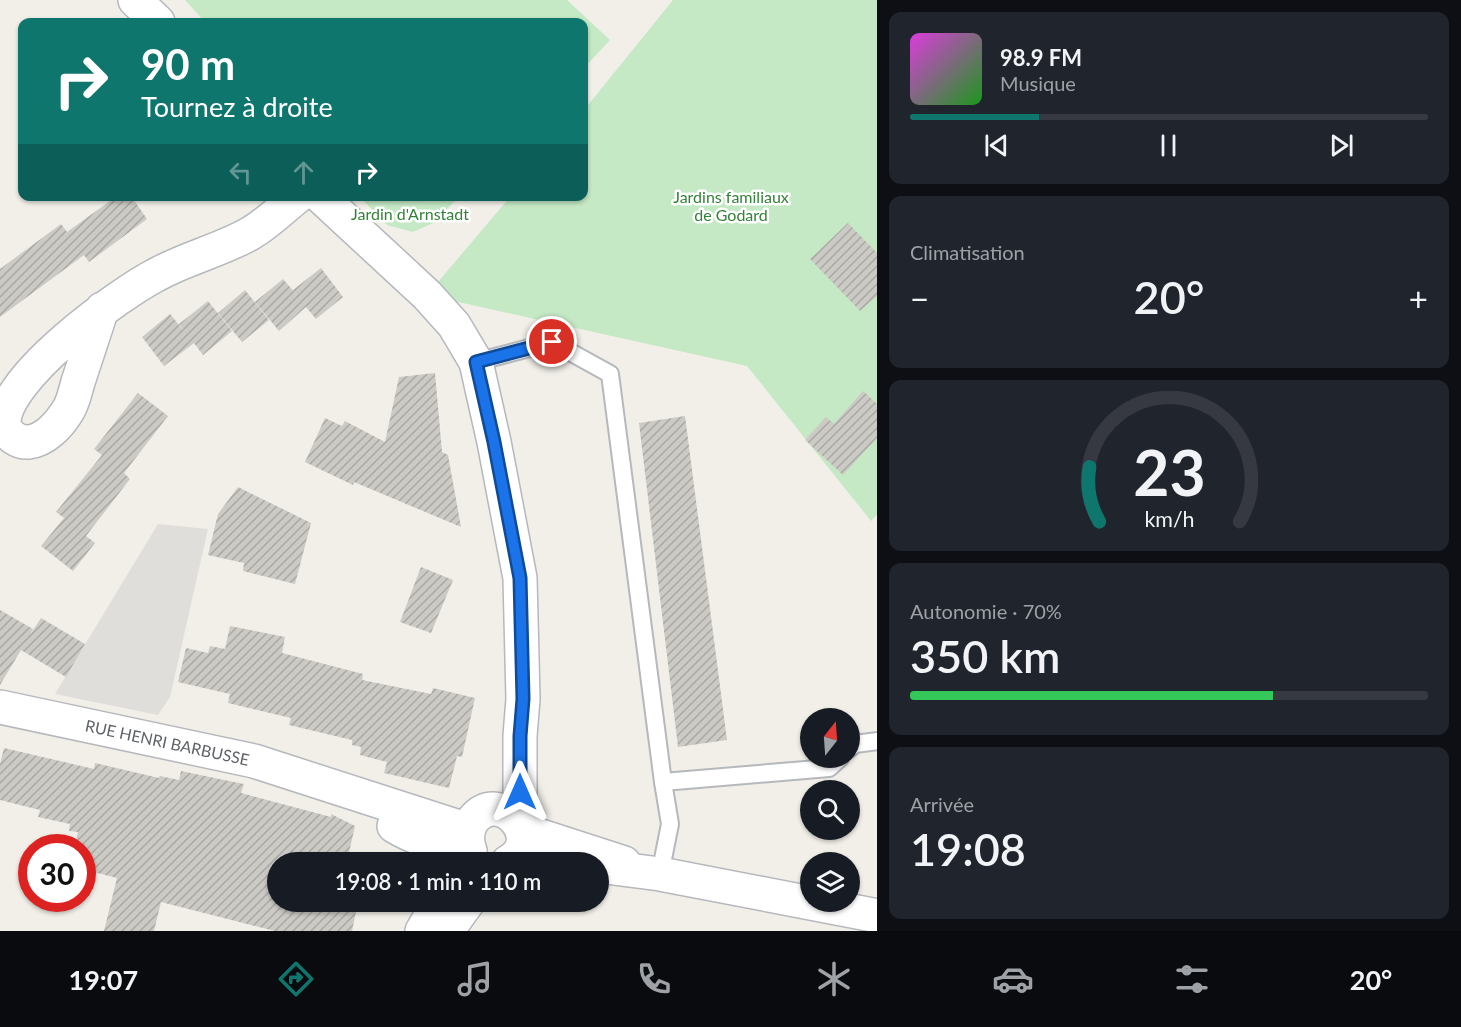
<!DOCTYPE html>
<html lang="fr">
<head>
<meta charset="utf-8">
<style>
  body { margin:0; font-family:Lato,sans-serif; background:#20242c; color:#f1f3f6; height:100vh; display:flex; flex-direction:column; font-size:22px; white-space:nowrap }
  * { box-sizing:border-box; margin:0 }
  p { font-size:20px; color:#9ea1a6 }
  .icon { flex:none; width:33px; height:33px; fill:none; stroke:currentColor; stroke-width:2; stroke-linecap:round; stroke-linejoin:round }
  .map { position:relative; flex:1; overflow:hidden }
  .drawer { display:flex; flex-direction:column; gap:12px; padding:12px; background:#0d0f14; width:584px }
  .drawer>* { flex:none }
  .hud { position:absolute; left:18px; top:18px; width:570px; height:183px; border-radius:12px; box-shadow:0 2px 4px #0004; background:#0f766e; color:#fff; overflow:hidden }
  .needle { width:39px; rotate:17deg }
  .tools { position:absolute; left:800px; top:708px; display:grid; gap:12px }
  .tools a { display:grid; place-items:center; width:60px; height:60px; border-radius:50%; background:#171b24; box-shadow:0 2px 4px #0004; font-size:30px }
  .speed { position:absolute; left:18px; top:834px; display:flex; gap:12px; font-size:30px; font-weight:700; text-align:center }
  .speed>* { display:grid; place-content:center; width:78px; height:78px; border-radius:50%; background:#171b24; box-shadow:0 2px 4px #0004; line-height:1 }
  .speed .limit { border:9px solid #d22; background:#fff; color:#111 }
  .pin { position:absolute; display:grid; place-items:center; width:51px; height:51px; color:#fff; margin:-26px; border:3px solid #fff; border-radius:50%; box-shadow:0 2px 6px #0007 }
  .me { position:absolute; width:66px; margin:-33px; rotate:0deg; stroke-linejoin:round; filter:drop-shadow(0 0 4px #0008) }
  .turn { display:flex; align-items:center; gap:21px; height:126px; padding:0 24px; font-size:27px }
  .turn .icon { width:78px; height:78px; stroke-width:2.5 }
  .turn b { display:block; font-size:42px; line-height:51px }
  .lanes { display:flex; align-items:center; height:57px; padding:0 24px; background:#0003; justify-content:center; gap:30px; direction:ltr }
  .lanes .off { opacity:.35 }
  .big { font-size:45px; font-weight:600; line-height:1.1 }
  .drawer .tile { flex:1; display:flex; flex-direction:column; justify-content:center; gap:9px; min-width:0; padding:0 21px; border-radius:12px; background:#20242c }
  .drawer .dial { align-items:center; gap:0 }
  .dial svg { height:156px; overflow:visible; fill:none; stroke:#363941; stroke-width:7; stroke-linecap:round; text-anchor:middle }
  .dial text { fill:#f1f3f6; stroke:none }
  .song { display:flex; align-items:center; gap:18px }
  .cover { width:72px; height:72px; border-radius:9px; background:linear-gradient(135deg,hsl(300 70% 55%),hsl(120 70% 35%)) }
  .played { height:6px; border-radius:3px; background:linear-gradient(90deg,#0f766e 25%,#363941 25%) }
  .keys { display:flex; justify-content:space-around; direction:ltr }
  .heat { display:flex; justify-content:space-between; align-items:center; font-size:33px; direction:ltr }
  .charge { height:9px; border-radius:4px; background:linear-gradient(90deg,#34c759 70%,#363941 0) }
  .trip { position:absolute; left:267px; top:852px; width:342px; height:60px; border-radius:30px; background:#171b24; box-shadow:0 2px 4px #0004; font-weight:600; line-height:60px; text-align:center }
  .dock { display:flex; height:96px; justify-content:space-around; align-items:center; background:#090b0e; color:#9ea1a6 }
  .dock .icon { width:42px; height:42px }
  .dock .active { color:#0f766e }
  .dock b { font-size:27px; color:#f1f3f6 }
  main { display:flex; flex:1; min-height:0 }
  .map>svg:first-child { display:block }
  .industrial { fill:#e0deda }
  .green { fill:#c5e8c5 }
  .building { fill:url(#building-hatch) }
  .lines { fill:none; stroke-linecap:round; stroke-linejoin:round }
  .service-casing { stroke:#b5b8bc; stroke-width:20 }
  .minor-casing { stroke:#b5b8bc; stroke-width:36 }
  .service { stroke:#fff; stroke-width:16 }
  .minor { stroke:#fff; stroke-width:33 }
  .route-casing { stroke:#114b97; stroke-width:15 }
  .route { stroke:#1a73e8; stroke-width:10 }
  .labels { text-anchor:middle; stroke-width:5; stroke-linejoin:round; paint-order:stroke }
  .park-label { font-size:16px; fill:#348238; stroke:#fff }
  .street-label { font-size:16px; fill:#5f6368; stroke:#fff }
</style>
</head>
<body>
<main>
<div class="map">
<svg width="878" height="931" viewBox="0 0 878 931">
  <defs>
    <pattern id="building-hatch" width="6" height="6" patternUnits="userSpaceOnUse" patternTransform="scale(1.5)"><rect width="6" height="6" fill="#cccac5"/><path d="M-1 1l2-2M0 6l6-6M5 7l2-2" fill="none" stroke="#a9a8a4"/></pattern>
  </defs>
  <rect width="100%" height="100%" fill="#f1efe8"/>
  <polygon class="industrial" points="158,524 208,529 170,697 158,715 55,694"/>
  <g class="green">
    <polygon points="185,0 567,0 610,40 584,68 584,22 205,22"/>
    <polygon points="673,0 877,0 878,513 871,521 747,366 427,295 510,197 584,196 584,110"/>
    <polygon points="360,197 459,197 433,223 413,232 387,225"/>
  </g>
  <g class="building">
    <polygon points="117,196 131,196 147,219 89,262 84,255 0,317 0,269 61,224 67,232"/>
    <polygon points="848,223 878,254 878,295 860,311 810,259"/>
    <polygon points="321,268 343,297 316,319 306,307 279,331 255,302 283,279 296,294 293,290"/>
    <polygon points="245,290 269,320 242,342 218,313"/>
    <polygon points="208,301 232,331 203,355 194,343 164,366 142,337 170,314 185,332 179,324"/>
    <polygon points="435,373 442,452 448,455 461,527 354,482 353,485 305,462 325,418 342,426 345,421 385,442 399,377"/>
    <polygon points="863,391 878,405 878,437 843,475 805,440 826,417 834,424"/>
    <polygon points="138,393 168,416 124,473 130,479 86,536 95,543 73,571 41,546 64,518 56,512 102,455 94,449"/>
    <polygon points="685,416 727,740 678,747 639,423"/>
    <polygon points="238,487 311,523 295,584 243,571 244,563 208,555 218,514"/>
    <polygon points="421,567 453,580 431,633 400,622"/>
    <polygon points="0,610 33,629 30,635 41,618 85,644 66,677 21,650 0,685"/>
    <polygon points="230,626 285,637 282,653 363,674 362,680 431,694 433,688 475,698 462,757 457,756 449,788 384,773 387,762 360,755 361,747 352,745 352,740 289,725 291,718 228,703 230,694 178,682 186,648 208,653 210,646 225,649"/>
    <polygon points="4,748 94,769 95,763 159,778 160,776 179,780 181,771 224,780 244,784 241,793 331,817 331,814 355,826 348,857 367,862 278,862 278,902 358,902 352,931 275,931 161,902 154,931 104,931 117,878 82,869 82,848 74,848 78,832 69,831 70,824 38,817 40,810 0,800 0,764"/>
  </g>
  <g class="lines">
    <g class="service-casing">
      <g id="service">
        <polyline points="476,362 552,342 610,374 663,782 829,768 840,758"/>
        <polyline points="849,749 855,744 878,741"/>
        <polyline points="660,874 670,824 663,782"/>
      </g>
    </g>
    <g class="minor-casing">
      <g id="minor">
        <polyline points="135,0 158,22"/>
        <polyline points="320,196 427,295 454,325 476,362 494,442 520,578 523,699 520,736 520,824"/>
        <path d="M 102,309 C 94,333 86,358 78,382 C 75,392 73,404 67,412 C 59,425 45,440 29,442 C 18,443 9,436 4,426 C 0,379 121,293 156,275 C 186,258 222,250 251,233 C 268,223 283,208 298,196"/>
        <path id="s1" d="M 0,707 L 254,761 L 468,830"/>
        <path d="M 394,826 C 417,840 443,847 470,852 L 463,862"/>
        <polyline points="522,830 624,863"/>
        <path d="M 470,851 C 466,840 466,830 473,820 C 500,786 548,840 508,862"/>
        <polyline points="598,866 660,874 878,916"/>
        <polyline points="422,931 439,902"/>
        <polyline points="447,931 468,902"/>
      </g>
    </g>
    <use href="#service" class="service"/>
    <use href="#minor" class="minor"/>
  </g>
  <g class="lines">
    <g class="route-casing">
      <polyline id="route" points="520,792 520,736 523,699 520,578 494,442 476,362 552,342"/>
    </g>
    <use href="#route" class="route"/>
  </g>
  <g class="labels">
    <g class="park-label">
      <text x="731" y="203">Jardins familiaux<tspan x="731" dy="18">de Godard</tspan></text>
      <text x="410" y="220">Jardin d'Arnstadt</text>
    </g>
    <g class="street-label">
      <text dy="6" stroke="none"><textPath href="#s1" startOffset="171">RUE HENRI BARBUSSE</textPath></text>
    </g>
  </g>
</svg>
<div class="tools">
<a><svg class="needle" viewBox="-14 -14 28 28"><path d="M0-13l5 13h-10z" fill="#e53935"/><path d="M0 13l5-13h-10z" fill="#9ea1a6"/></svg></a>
<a><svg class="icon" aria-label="search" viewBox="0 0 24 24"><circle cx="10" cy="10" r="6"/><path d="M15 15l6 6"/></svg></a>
<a><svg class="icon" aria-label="layers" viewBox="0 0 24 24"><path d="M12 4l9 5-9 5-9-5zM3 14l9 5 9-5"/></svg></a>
</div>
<div class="speed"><div class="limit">30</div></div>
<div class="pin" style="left:552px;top:342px;background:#d93025"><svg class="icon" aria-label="arrive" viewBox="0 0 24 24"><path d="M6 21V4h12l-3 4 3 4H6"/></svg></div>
<svg class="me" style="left:520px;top:792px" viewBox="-20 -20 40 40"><path d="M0-17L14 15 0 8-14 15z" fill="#1a73e8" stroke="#fff" stroke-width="4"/></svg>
<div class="trip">19:08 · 1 min · 110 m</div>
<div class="hud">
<div class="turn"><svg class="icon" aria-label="right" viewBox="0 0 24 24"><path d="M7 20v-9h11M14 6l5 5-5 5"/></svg><div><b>90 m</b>Tournez à droite</div></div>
<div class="lanes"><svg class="icon off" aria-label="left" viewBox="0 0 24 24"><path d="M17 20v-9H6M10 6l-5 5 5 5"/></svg><svg class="icon off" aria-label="ahead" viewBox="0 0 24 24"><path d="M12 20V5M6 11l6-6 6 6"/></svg><svg class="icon" aria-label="right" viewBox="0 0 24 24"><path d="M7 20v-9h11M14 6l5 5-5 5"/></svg></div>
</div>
</div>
<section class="drawer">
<div class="tile">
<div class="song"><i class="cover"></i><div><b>98.9 FM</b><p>Musique</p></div></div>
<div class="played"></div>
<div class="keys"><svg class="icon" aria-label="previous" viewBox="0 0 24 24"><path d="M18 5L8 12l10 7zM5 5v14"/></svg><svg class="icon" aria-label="pause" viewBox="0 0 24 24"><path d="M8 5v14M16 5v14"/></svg><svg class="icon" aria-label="next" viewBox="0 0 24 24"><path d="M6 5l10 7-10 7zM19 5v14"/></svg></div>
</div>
<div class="tile"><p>Climatisation</p>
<div class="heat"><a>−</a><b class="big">20°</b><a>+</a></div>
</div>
<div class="tile dial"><svg viewBox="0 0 100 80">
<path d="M14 69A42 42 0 1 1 86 69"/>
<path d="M14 69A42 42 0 0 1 9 41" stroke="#0f766e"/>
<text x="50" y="56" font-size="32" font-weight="700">23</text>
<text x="50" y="72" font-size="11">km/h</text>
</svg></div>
<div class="tile"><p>Autonomie · 70%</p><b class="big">350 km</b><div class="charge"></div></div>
<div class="tile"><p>Arrivée</p><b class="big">19:08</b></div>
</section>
</main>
<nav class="dock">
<b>19:07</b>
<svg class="icon active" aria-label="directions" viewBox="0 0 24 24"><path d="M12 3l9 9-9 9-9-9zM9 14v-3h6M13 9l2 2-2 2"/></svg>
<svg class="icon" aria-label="music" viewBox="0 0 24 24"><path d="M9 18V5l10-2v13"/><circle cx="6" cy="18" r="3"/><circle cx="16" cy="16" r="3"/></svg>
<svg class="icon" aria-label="phone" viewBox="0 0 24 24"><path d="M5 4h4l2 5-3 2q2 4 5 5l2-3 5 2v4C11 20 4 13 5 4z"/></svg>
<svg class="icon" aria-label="climate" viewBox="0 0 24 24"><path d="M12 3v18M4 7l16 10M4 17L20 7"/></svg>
<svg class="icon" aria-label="car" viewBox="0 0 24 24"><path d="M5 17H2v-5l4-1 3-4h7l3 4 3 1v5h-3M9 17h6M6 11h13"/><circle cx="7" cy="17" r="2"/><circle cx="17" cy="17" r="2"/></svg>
<svg class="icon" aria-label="filters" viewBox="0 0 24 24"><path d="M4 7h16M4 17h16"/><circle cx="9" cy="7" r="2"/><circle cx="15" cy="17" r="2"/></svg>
<b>20°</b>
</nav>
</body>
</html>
